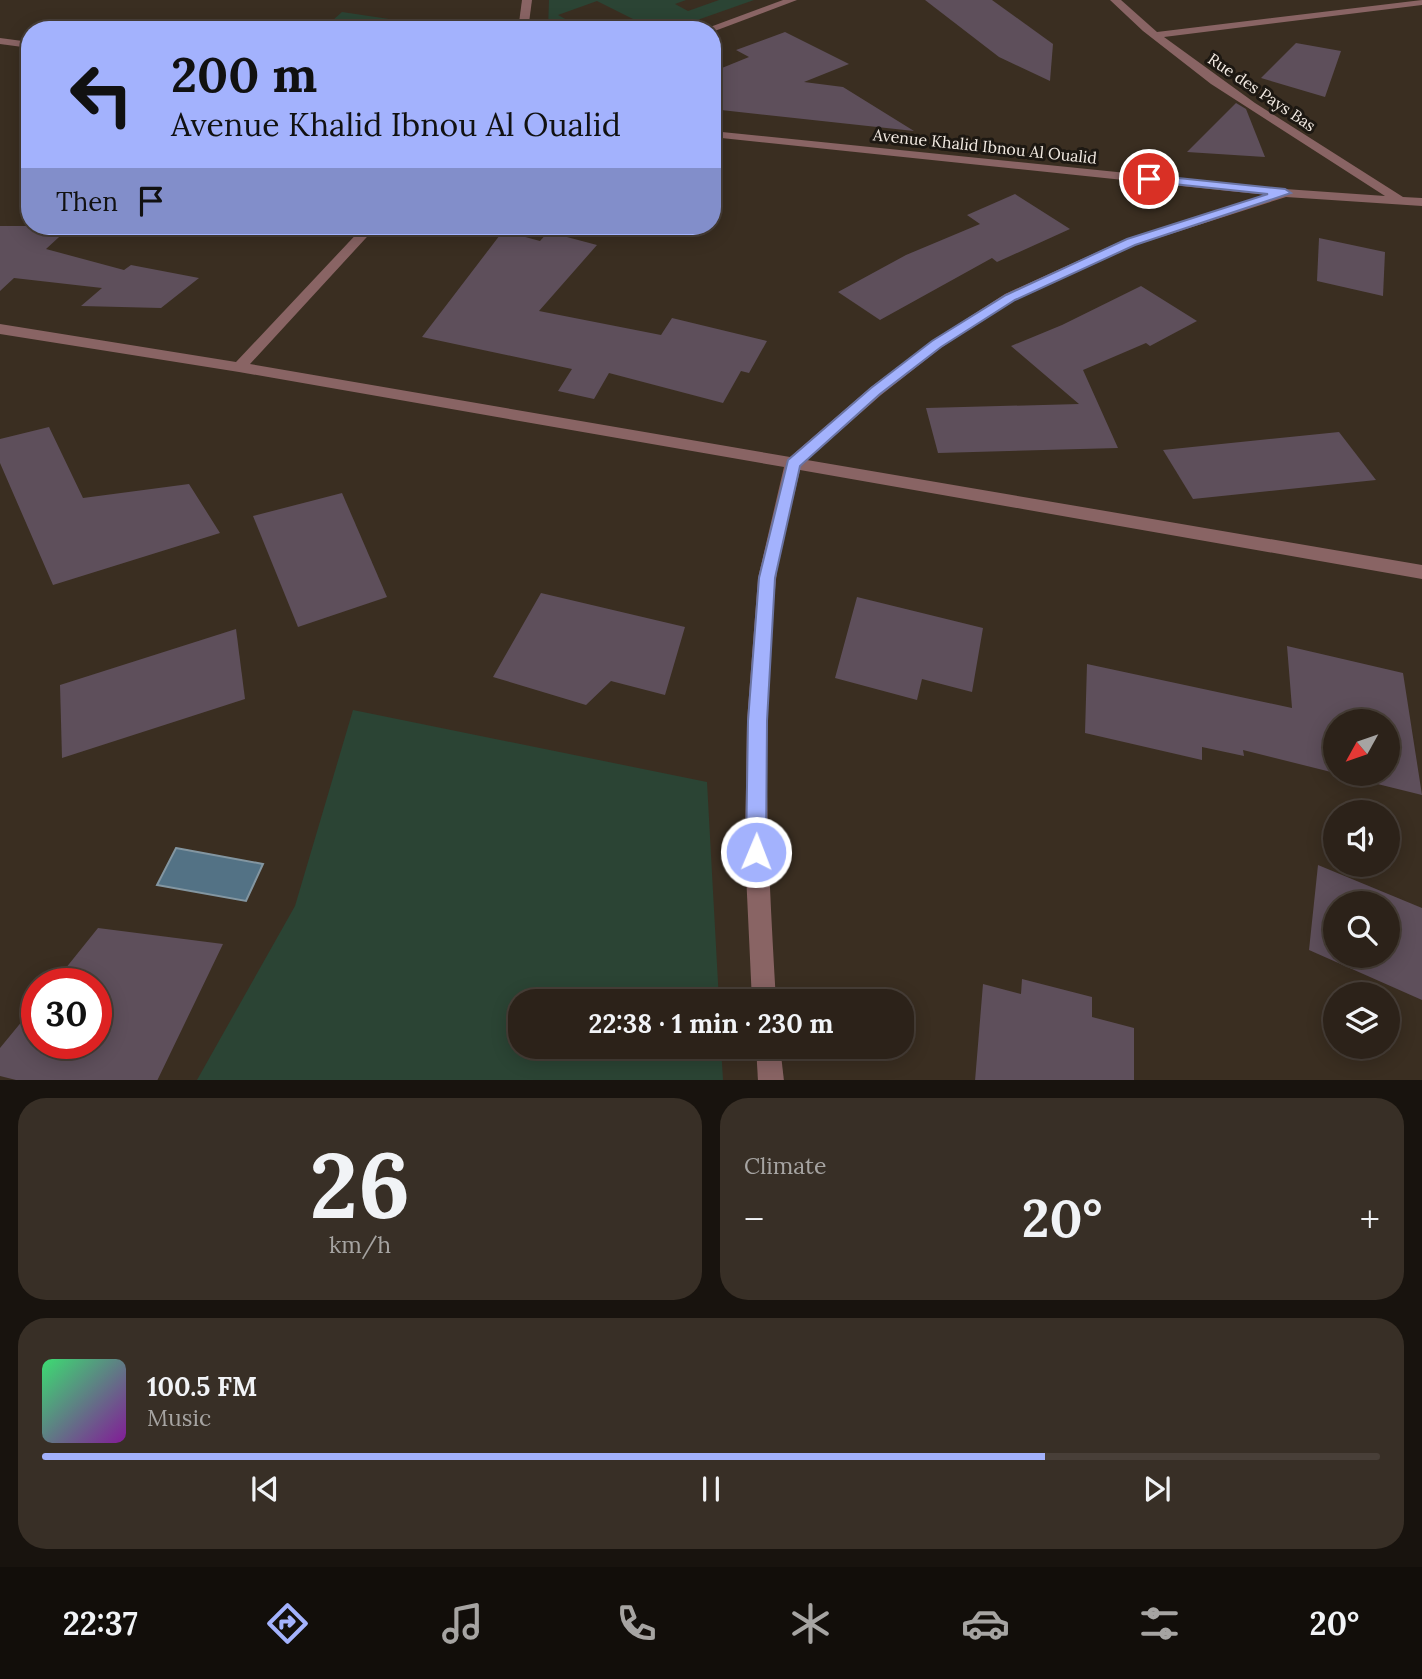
<!DOCTYPE html>
<html lang="en">
<head>
<meta charset="utf-8">
<style>
  body { margin:0; font-family:Lora,serif; background:#382f26; color:#f1f3f6; height:100vh; display:flex; flex-direction:column; font-size:26px; white-space:nowrap }
  * { box-sizing:border-box; margin:0 }
  p { font-size:23px; color:#a6a4a2 }
  .icon { flex:none; width:38px; height:38px; fill:none; stroke:currentColor; stroke-width:2; stroke-linecap:round; stroke-linejoin:round }
  .map { position:relative; height:1080px; overflow:hidden }
  .sheet { display:flex; flex-direction:column; gap:18px; padding:18px; background:#18130e; flex:1 }
  .sheet>* { flex:none }
  .top-card { position:absolute; left:21px; top:21px; width:700px; height:214px; border-radius:28px; box-shadow:0 4px 18px #0003,0 0 0 2px #483f38; background:#a3b2fd; color:#111; overflow:hidden }
  .needle { width:46px; rotate:230deg }
  .fabs { position:absolute; left:1323px; top:709px; display:grid; gap:14px }
  .fabs a { display:grid; place-items:center; width:77px; height:77px; border-radius:50%; background:#2c2219; box-shadow:0 4px 18px #0003,0 0 0 2px #483f38; font-size:35px }
  .speed { position:absolute; left:21px; top:968px; display:flex; gap:14px; font-size:35px; font-weight:700; text-align:center }
  .speed>* { display:grid; place-content:center; width:91px; height:91px; border-radius:50%; background:#2c2219; box-shadow:0 4px 18px #0003,0 0 0 2px #483f38; line-height:1 }
  .speed .limit { border:10px solid #d22; background:#fff; color:#111 }
  .pin { position:absolute; display:grid; place-items:center; width:60px; height:60px; color:#fff; margin:-30px; border:4px solid #fff; border-radius:50%; box-shadow:0 2px 7px #0007 }
  .me { position:absolute; width:77px; margin:-38px; rotate:1deg; stroke-linejoin:round; filter:drop-shadow(0 0 5px #0008) }
  .turn { display:flex; align-items:center; gap:24px; height:147px; padding:0 35px; font-size:32px }
  .turn .icon { width:91px; height:91px; stroke-width:2.5 }
  .turn b { display:block; font-size:49px; line-height:60px }
  .then { display:flex; align-items:center; height:66px; padding:0 35px; background:#0003; gap:14px; font-size:26px }
  .big { font-size:52px; font-weight:800; line-height:1.1 }
  .sheet .card { flex:1; display:flex; flex-direction:column; justify-content:center; gap:10px; min-width:0; padding:0 24px; border-radius:28px; background:#382f26 }
  .sheet .dial { align-items:center; gap:0 }
  .dial b { font-size:91px; line-height:1 }
  .song { display:flex; align-items:center; gap:21px }
  .cover { width:84px; height:84px; border-radius:10px; background:linear-gradient(135deg,hsl(140 70% 55%),hsl(290 70% 35%)) }
  .played { height:7px; border-radius:4px; background:linear-gradient(90deg,#a3b2fd 75%,#483f38 75%) }
  .keys { display:flex; justify-content:space-around; direction:ltr }
  .heat { display:flex; justify-content:space-between; align-items:center; font-size:38px; direction:ltr }
  .sheet .tiles { flex:1; display:grid; gap:18px; grid-template-columns:1fr 1fr }
  .card:last-child { grid-column:span 2 }
  .trip { position:absolute; left:508px; top:989px; width:406px; height:70px; border-radius:28px; background:#2c2219; box-shadow:0 4px 18px #0003,0 0 0 2px #483f38; font-weight:800; line-height:70px; text-align:center }
  .dock { display:flex; height:112px; justify-content:space-around; align-items:center; background:#120e0a; color:#a6a4a2 }
  .dock .icon { width:49px; height:49px }
  .dock .active { color:#a3b2fd }
  .dock b { font-size:32px; color:#f1f3f6 }
  .map>svg:first-child { display:block }
  .green { fill:#2b4434 }
  .water { fill:#537285; stroke:#8396a1; stroke-width:2 }
  .building { fill:#5e4f5b; fill-rule:evenodd }
  .lines { fill:none; stroke-linecap:round; stroke-linejoin:round }
  .minor { fill:#896464; fill-rule:evenodd }
  .route { fill:#a3b2fd; stroke:#6a74a4; stroke-width:2 }
  .labels { text-anchor:middle; stroke-width:6; stroke-linejoin:round; paint-order:stroke }
  .far-street-label { font-size:16px; fill:#f2eae2; stroke:#1d1812 }
</style>
</head>
<body>
<div class="map">
<svg width="1422" height="1081" viewBox="0 0 1422 1081">
  <rect width="100%" height="100%" fill="#3a2e21"/>
  <g class="green">
    <polygon points="549,0 686,0 675,4 688,11 719,0 754,0 669,30 635,30 645,25 597,1 558,15 578,26 575,28 577,30 548,30"/>
    <polygon points="342,12 463,30 405,30 360,24 353,30 322,30"/>
    <polygon points="353,710 707,782 719,1001 520,1001 520,1046 721,1047 723,1080 197,1080 295,906"/>
  </g>
  <polygon class="water" points="176,848 263,864 246,901 157,885"/>
  <g class="building">
    <polygon points="925,0 992,0 1053,44 1050,81 999,57"/>
    <polygon points="785,32 849,64 804,82 843,87 914,131 712,109 712,72 749,57 736,50"/>
    <polygon points="1296,43 1341,51 1325,97 1261,78"/>
    <polygon points="1236,103 1246,109 1265,157 1187,152"/>
    <polygon points="1015,194 1070,229 997,262 992,258 880,320 838,292 906,255 980,224 967,215"/>
    <polygon points="0,226 71,226 46,249 124,270 131,265 199,278 161,308 81,306 102,288 14,278 0,291"/>
    <polygon points="503,231 540,241 548,232 597,245 539,311 661,335 672,318 767,341 749,373 741,371 723,403 609,373 594,399 558,391 572,369 422,337"/>
    <polygon points="1319,238 1385,252 1383,296 1317,281"/>
    <polygon points="1141,286 1197,321 1150,346 1146,343 1083,370 1118,448 938,453 926,408 1079,404 1011,346 1062,325"/>
    <polygon points="49,427 83,498 189,484 220,533 53,585 0,463 0,439"/>
    <polygon points="1339,432 1376,480 1193,499 1163,450"/>
    <polygon points="342,493 387,597 298,627 253,516"/>
    <polygon points="541,593 685,627 665,695 611,681 586,705 493,677"/>
    <polygon points="857,597 983,628 972,692 922,679 917,700 835,678"/>
    <polygon points="236,629 245,699 62,758 60,685"/>
    <polygon points="1287,646 1403,673 1422,795 1337,774 1388,774 1388,721 1335,721 1335,773 1243,750 1244,756 1202,747 1202,760 1085,733 1087,664 1292,708"/>
    <path d="M 1318,865 L 1422,908 L 1422,1000 L 1309,950 ZM 1335,903 L 1388,903 L 1388,956 L 1335,956 Z"/>
    <polygon points="98,928 223,944 157,1081 20,1081 0,1076 0,1048 37,1003 37,1043 96,1043 96,984 53,984"/>
    <polygon points="1022,979 1092,997 1092,1017 1134,1028 1134,1081 975,1081 983,984 1021,994"/>
  </g>
  <g class="lines">
    <g class="minor">
      <polygon points="522,0 532,0 528,30 518,30"/>
      <polygon points="783,0 797,0 712,32 702,30"/>
      <path d="M 1110,0 L 1121,0 L 1157,32 L 1422,0 L 1422,5 L 1164,37 L 1255,103 L 1403,197 L 1422,198 L 1422,206 L 1286,197 L 1136,245 L 1015,300 L 942,347 L 881,395 L 807,460 L 1422,565 L 1422,579 L 800,470 C 792,506 780,543 776,580 C 760,720 768,861 776,1001 L 752,1001 L 745,852 L 747,721 L 758,578 L 784,467 L 239,372 L 0,334 L 0,324 L 236,362 L 364,226 L 377,226 L 250,364 L 790,457 L 871,387 L 932,341 L 1005,294 L 1126,239 L 1267,195 L 712,137 L 712,131 L 1285,189 L 1385,196 L 1211,84 L 1143,31 Z"/>
      <polygon points="0,38 30,42 30,48 0,44"/>
      <polygon points="756,1046 780,1046 784,1081 758,1081"/>
    </g>
  </g>
  <polygon class="route" points="1149,175 1285,189 1291,193 1135,245 1015,300 941,347 880,394 800,466 775,578 767,721 766,852 763,859 756,862 749,859 746,852 748,721 759,578 788,460 871,388 932,341 1006,295 1127,239 1268,194 1145,181 1143,179"/>
  <g class="labels">
    <g class="far-street-label">
      <text transform="translate(1262 92) rotate(34)" y="6">Rue des Pays Bas</text>
      <text transform="translate(985 146) rotate(6)" y="6">Avenue Khalid Ibnou Al Oualid</text>
    </g>
  </g>
</svg>
<div class="fabs">
<a><svg class="needle" viewBox="-14 -14 28 28"><path d="M0-13l5 13h-10z" fill="#e53935"/><path d="M0 13l5-13h-10z" fill="#a6a4a2"/></svg></a>
<a><svg class="icon" aria-label="sound" viewBox="0 0 24 24"><path d="M4 9h4l5-4v14l-5-4H4zM17 9q2 3 0 6"/></svg></a>
<a><svg class="icon" aria-label="search" viewBox="0 0 24 24"><circle cx="10" cy="10" r="6"/><path d="M15 15l6 6"/></svg></a>
<a><svg class="icon" aria-label="layers" viewBox="0 0 24 24"><path d="M12 4l9 5-9 5-9-5zM3 14l9 5 9-5"/></svg></a>
</div>
<div class="speed"><div class="limit">30</div></div>
<div class="pin" style="left:1149px;top:179px;background:#d93025"><svg class="icon" aria-label="arrive" viewBox="0 0 24 24"><path d="M6 21V4h12l-3 4 3 4H6"/></svg></div>
<svg class="me" style="left:756px;top:852px" viewBox="-20 -20 40 40"><circle r="17" fill="#a3b2fd" stroke="#fff" stroke-width="3"/><path d="M0-11L8 9 0 5-8 9z" fill="#fff"/></svg>
<div class="trip">22:38 · 1 min · 230 m</div>
<div class="top-card">
<div class="turn"><svg class="icon" aria-label="left" viewBox="0 0 24 24"><path d="M17 20v-9H6M10 6l-5 5 5 5"/></svg><div><b>200 m</b>Avenue Khalid Ibnou Al Oualid</div></div>
<div class="then">Then<svg class="icon" aria-label="arrive" viewBox="0 0 24 24"><path d="M6 21V4h12l-3 4 3 4H6"/></svg></div>
</div>
</div>
<section class="sheet">
<div class="tiles">
<div class="card dial"><b>26</b><p>km/h</p></div>
<div class="card"><p>Climate</p>
<div class="heat"><a>−</a><b class="big">20°</b><a>+</a></div>
</div>
<div class="card">
<div class="song"><i class="cover"></i><div><b>100.5 FM</b><p>Music</p></div></div>
<div class="played"></div>
<div class="keys"><svg class="icon" aria-label="previous" viewBox="0 0 24 24"><path d="M18 5L8 12l10 7zM5 5v14"/></svg><svg class="icon" aria-label="pause" viewBox="0 0 24 24"><path d="M8 5v14M16 5v14"/></svg><svg class="icon" aria-label="next" viewBox="0 0 24 24"><path d="M6 5l10 7-10 7zM19 5v14"/></svg></div>
</div>
</div>
</section>
<nav class="dock">
<b>22:37</b>
<svg class="icon active" aria-label="directions" viewBox="0 0 24 24"><path d="M12 3l9 9-9 9-9-9zM9 14v-3h6M13 9l2 2-2 2"/></svg>
<svg class="icon" aria-label="music" viewBox="0 0 24 24"><path d="M9 18V5l10-2v13"/><circle cx="6" cy="18" r="3"/><circle cx="16" cy="16" r="3"/></svg>
<svg class="icon" aria-label="phone" viewBox="0 0 24 24"><path d="M5 4h4l2 5-3 2q2 4 5 5l2-3 5 2v4C11 20 4 13 5 4z"/></svg>
<svg class="icon" aria-label="climate" viewBox="0 0 24 24"><path d="M12 3v18M4 7l16 10M4 17L20 7"/></svg>
<svg class="icon" aria-label="car" viewBox="0 0 24 24"><path d="M5 17H2v-5l4-1 3-4h7l3 4 3 1v5h-3M9 17h6M6 11h13"/><circle cx="7" cy="17" r="2"/><circle cx="17" cy="17" r="2"/></svg>
<svg class="icon" aria-label="filters" viewBox="0 0 24 24"><path d="M4 7h16M4 17h16"/><circle cx="9" cy="7" r="2"/><circle cx="15" cy="17" r="2"/></svg>
<b>20°</b>
</nav>
</body>
</html>
